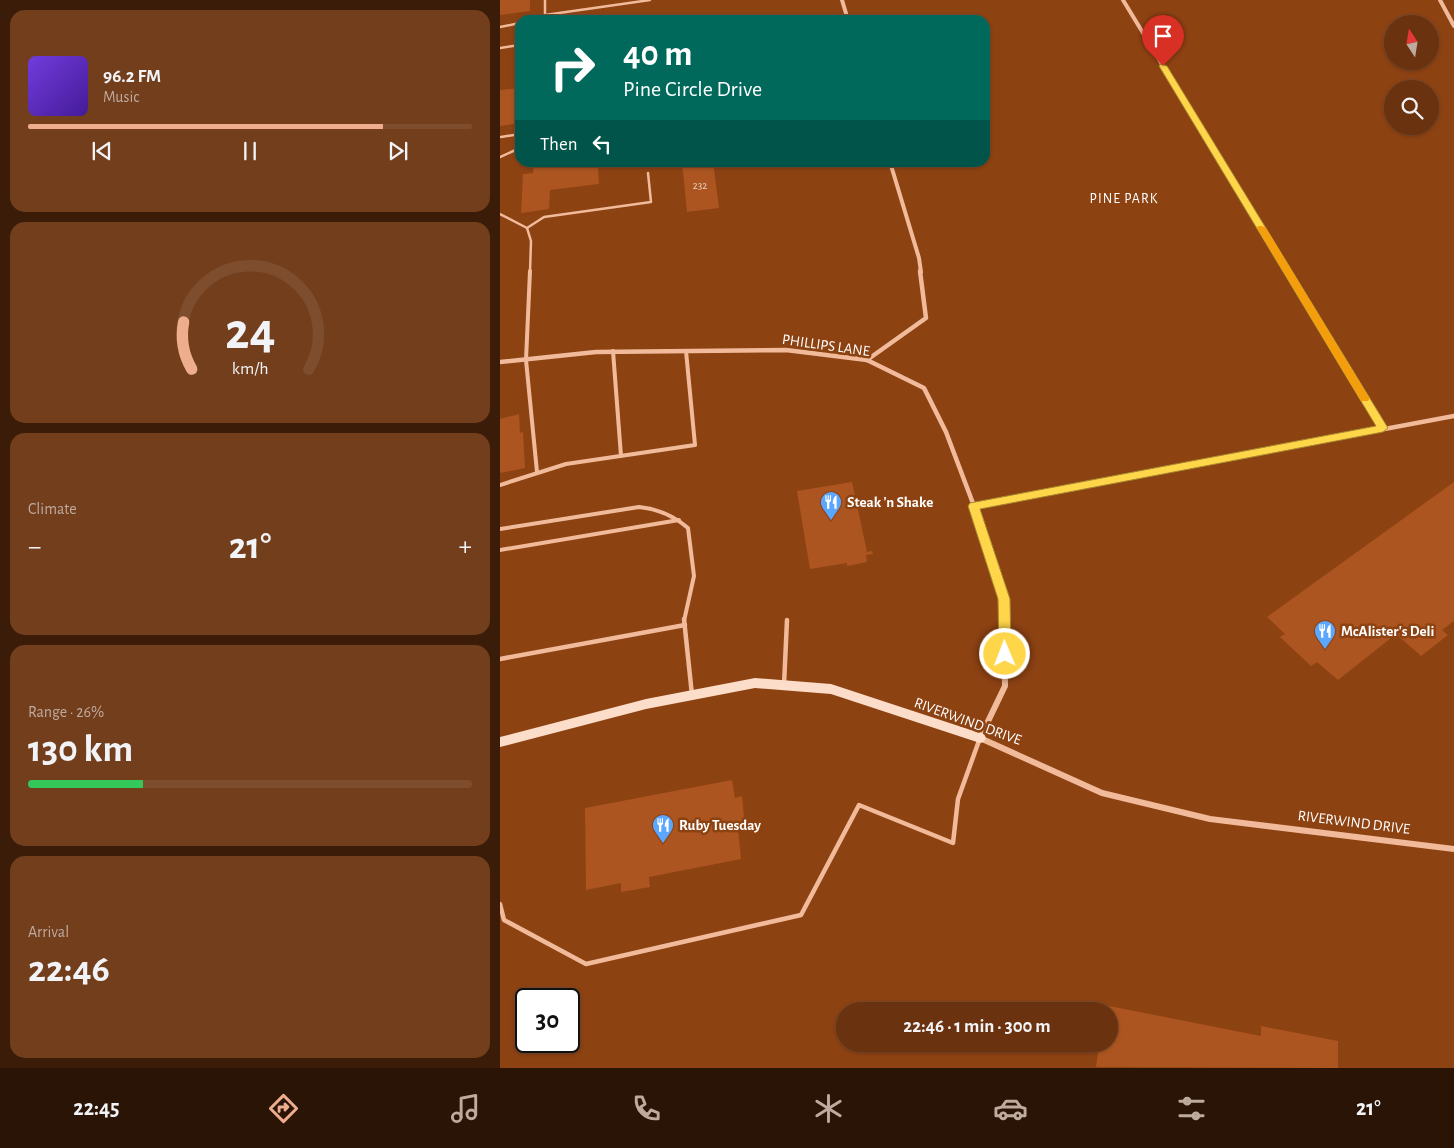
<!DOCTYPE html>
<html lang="en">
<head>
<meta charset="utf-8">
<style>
  body { margin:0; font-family:"Alegreya Sans",sans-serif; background:#723e1c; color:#f1f3f6; height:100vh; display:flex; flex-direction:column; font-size:19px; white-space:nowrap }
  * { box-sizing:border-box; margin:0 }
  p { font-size:16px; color:#beaa9e }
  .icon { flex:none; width:28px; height:28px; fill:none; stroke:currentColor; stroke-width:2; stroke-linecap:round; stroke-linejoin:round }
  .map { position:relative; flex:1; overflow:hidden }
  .panel { display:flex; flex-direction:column; gap:10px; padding:10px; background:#3a1c08; width:500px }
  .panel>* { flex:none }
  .banner { position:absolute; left:15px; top:15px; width:475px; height:152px; border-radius:15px; box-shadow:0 1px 4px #0004,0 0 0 1px #7d4d2e; background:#00695c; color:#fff; overflow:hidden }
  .needle { width:32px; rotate:348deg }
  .fabs { position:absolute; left:884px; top:15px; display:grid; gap:10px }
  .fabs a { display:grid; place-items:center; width:55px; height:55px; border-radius:50%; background:#6a320e; box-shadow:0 1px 4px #0004,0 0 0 1px #7d4d2e; font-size:25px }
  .speed { position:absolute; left:15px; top:988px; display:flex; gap:10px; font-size:25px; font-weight:700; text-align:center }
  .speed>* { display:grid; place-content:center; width:65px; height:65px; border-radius:50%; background:#6a320e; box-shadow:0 1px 4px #0004,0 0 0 1px #7d4d2e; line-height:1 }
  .speed .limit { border:2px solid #111; border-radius:8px; background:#fff; color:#111 }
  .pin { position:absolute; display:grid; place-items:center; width:42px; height:42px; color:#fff; margin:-51px -21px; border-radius:50% 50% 50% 0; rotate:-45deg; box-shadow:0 0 5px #0007 }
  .pin .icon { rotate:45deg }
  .me { position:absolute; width:55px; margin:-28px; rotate:359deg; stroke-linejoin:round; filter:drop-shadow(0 0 4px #0008) }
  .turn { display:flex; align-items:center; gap:18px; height:105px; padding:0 25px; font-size:22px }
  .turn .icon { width:65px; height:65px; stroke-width:2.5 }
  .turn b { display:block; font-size:35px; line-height:42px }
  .then { display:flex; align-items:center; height:48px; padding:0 25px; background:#0003; gap:10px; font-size:19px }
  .big { font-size:38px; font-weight:700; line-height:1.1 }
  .panel .tile { flex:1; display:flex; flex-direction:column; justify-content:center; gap:8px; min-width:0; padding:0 18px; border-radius:15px; background:#723e1c }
  .panel .dial { align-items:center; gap:0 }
  .dial svg { height:130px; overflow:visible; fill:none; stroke:#7d4d2e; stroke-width:7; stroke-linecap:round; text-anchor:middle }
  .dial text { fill:#f1f3f6; stroke:none }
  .song { display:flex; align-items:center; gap:15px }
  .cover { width:60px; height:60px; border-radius:8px; background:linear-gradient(135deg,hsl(260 70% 55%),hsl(260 70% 35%)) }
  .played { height:5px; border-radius:2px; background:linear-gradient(90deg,#eead8d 80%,#7d4d2e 80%) }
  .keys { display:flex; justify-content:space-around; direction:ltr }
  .heat { display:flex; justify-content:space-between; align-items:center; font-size:28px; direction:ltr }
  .charge { height:8px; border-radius:4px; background:linear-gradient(90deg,#34c759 26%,#7d4d2e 0) }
  .trip { position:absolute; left:336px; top:1002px; width:282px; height:50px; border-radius:25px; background:#6a320e; box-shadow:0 1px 4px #0004,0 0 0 1px #7d4d2e; font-weight:700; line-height:50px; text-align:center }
  .tab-bar { display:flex; height:80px; justify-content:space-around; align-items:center; background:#2a1406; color:#beaa9e }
  .tab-bar .icon { width:35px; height:35px }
  .tab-bar .selected { color:#eead8d }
  .tab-bar b { font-size:22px; color:#f1f3f6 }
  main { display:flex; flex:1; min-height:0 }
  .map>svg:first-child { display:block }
  .building { fill:#ac5520 }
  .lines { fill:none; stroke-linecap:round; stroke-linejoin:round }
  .lane-far2 { stroke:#f1bb9b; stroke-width:2.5 }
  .lane-far1 { stroke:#f1bb9b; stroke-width:4 }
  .lane { stroke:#f1bb9b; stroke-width:4.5 }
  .street-far2 { stroke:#f1bb9b; stroke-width:4 }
  .street-far1 { stroke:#f1bb9b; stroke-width:4.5 }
  .street { stroke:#f1bb9b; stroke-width:6 }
  .secondary { fill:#fcddc9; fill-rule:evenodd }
  .route { fill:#ffd54a; stroke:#a68a30 }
  .slow { fill:#f59e0b }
  .labels { text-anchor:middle; stroke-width:5; stroke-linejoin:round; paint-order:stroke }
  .far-number-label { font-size:11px; fill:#ead4c7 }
  .far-neighbourhood-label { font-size:14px; letter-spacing:1px; fill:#fff; stroke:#8d4212 }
  .street-label { font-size:15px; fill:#fff; stroke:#8d4212 }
  .poi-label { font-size:15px; font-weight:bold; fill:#fff; stroke:#8d4212; text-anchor:start }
</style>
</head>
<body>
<main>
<section class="panel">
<div class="tile">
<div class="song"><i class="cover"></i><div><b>96.2 FM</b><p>Music</p></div></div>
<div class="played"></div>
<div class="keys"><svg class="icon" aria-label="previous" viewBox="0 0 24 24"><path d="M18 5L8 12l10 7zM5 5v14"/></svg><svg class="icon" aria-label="pause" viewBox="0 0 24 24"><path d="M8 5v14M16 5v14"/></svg><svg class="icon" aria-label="next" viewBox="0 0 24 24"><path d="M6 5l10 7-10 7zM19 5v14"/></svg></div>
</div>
<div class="tile dial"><svg viewBox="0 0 100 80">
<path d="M14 69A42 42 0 1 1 86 69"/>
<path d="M14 69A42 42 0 0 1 9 40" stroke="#eead8d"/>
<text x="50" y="56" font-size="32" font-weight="700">24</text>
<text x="50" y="72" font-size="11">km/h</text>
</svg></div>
<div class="tile"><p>Climate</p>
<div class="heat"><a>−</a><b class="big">21°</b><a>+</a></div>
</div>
<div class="tile"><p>Range · 26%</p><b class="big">130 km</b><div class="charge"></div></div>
<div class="tile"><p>Arrival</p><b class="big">22:46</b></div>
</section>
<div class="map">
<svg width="954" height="1068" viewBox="0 0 954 1068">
  <rect width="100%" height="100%" fill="#8d4212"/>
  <g class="building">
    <polygon points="0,0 30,0 30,11 0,15"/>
    <polygon points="20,88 20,123 0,126 0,90"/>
    <polygon points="49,162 122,162 122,164 98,167 99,184 50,190 49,209 21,213 23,174 33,173 34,164"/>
    <polygon points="182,162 213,162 219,208 187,212"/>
    <polygon points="19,414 20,433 23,432 25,468 0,473 0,419"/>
    <polygon points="352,482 367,552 372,551 373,554 366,555 367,562 347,566 347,563 310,569 297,491"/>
    <polygon points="954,482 954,621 942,630 948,635 921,656 896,634 838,680 817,662 811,666 780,637 785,634 767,617"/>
    <polygon points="232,780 235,798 242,796 245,827 238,829 241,859 149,877 150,887 121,892 121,883 86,890 85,808"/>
    <polygon points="604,1005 761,1036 761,1026 838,1041 838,1068 596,1067 599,1044 610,1044 610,1011 604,1011"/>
  </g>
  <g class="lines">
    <g class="lane-far2">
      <polyline points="45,0 45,15"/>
      <polyline points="31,20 45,15 150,0"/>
      <polyline points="0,27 20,23"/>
      <polyline points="0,48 20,45"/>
      <polyline points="1,137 20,134"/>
      <polyline points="0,157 20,148"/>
      <polyline points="0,214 27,228 31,241 30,272"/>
      <polyline points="27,228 44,217 151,202 148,173"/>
    </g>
    <g class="lane-far1">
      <polyline points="30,271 26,360 37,472"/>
      <polyline points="113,351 121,456"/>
      <polyline points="0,485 66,464 195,445 186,351"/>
      <path d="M 0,529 L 139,507 C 158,509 173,515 188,528 L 194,576 L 184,621"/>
      <polyline points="0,550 179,520"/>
    </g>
    <g class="lane">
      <polyline points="184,619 192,695"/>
      <polyline points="0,659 185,625"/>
      <polyline points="284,685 287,620"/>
      <polyline points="0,904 4,920 86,964 301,915 359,805 453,843 458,799 480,738"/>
    </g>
    <g class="street-far2">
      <polyline points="342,0 348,20"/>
      <polyline points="623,0 788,272"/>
      <polyline points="940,0 954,26"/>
      <polyline points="390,162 419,258 421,272"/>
    </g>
    <g class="street-far1">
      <polyline points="788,271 883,428"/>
      <polyline points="367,360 426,318 420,271"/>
      <polyline points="0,362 96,352 286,350 367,360 424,388 446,432 474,506 504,599 504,621"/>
      <polyline points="474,506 954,416"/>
    </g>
    <polyline class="street" points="504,619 505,686 480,738 602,793 710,819 954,849"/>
    <polygon class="secondary" points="255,678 331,684 480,733 484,734 486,738 484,742 480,743 331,694 255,688 146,709 0,747 0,737 146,699"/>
  </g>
  <polygon class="route" points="660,64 667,66 888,428 883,432 480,509 510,599 511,654 509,657 505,659 501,657 499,654 498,599 468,506 470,503 876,426 659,66"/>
  <polygon class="slow" points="758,226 762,226 766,228 868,396 870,398 868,401 861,401 757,228"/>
  <defs>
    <g id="restaurant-pin" transform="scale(1.125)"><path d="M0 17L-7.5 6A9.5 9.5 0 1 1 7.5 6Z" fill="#5ba7ff" stroke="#8d4212"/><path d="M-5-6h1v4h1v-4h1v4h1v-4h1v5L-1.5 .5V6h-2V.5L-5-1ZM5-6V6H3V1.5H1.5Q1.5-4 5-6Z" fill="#fff"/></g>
  </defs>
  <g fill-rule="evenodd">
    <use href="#restaurant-pin" x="331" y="502"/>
    <use href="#restaurant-pin" x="825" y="631"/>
    <use href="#restaurant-pin" x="163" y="825"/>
  </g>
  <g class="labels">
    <g class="far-number-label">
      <text x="200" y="189">232</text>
    </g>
    <g class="far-neighbourhood-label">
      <text x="624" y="203">PINE PARK</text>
    </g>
    <g class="street-label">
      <text transform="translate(326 345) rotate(8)" y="5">PHILLIPS LANE</text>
      <text transform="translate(468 721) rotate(20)" y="5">RIVERWIND DRIVE</text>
      <text transform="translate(854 822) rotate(7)" y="5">RIVERWIND DRIVE</text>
    </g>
    <g class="poi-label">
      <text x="347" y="507">Steak 'n Shake</text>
      <text x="841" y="636">McAlister's Deli</text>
      <text x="179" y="830">Ruby Tuesday</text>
    </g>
  </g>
</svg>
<div class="fabs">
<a><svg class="needle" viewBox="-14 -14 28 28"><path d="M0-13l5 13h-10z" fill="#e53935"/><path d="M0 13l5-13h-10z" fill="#beaa9e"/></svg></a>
<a><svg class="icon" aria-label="search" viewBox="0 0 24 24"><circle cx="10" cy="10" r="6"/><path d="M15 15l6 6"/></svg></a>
</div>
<div class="speed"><div class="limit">30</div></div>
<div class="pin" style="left:663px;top:66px;background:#d93025"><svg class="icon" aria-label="arrive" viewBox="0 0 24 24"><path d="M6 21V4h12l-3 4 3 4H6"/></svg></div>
<svg class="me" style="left:505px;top:654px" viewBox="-20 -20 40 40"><circle r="17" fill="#ffd54a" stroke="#fff" stroke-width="3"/><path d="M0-11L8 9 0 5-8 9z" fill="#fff"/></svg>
<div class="trip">22:46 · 1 min · 300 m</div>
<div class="banner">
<div class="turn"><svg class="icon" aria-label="right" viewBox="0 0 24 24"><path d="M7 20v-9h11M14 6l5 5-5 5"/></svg><div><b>40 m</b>Pine Circle Drive</div></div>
<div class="then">Then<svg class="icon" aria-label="left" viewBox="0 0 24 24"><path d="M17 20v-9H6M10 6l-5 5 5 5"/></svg></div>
</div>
</div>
</main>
<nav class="tab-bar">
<b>22:45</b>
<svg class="icon selected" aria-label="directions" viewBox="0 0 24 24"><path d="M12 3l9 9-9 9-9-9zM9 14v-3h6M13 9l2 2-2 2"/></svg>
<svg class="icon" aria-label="music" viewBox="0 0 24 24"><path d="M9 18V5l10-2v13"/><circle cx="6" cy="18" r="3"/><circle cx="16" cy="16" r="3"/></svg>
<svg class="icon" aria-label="phone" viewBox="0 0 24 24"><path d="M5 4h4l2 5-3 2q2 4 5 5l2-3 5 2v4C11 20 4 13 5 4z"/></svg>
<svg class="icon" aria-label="climate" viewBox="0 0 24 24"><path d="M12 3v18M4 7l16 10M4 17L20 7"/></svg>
<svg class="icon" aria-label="car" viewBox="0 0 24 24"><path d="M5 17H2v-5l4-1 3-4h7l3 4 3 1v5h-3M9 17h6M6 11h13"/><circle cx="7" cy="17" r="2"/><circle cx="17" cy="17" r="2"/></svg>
<svg class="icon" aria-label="filters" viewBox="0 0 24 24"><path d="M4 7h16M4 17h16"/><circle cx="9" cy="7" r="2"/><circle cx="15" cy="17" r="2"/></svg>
<b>21°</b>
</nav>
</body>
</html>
